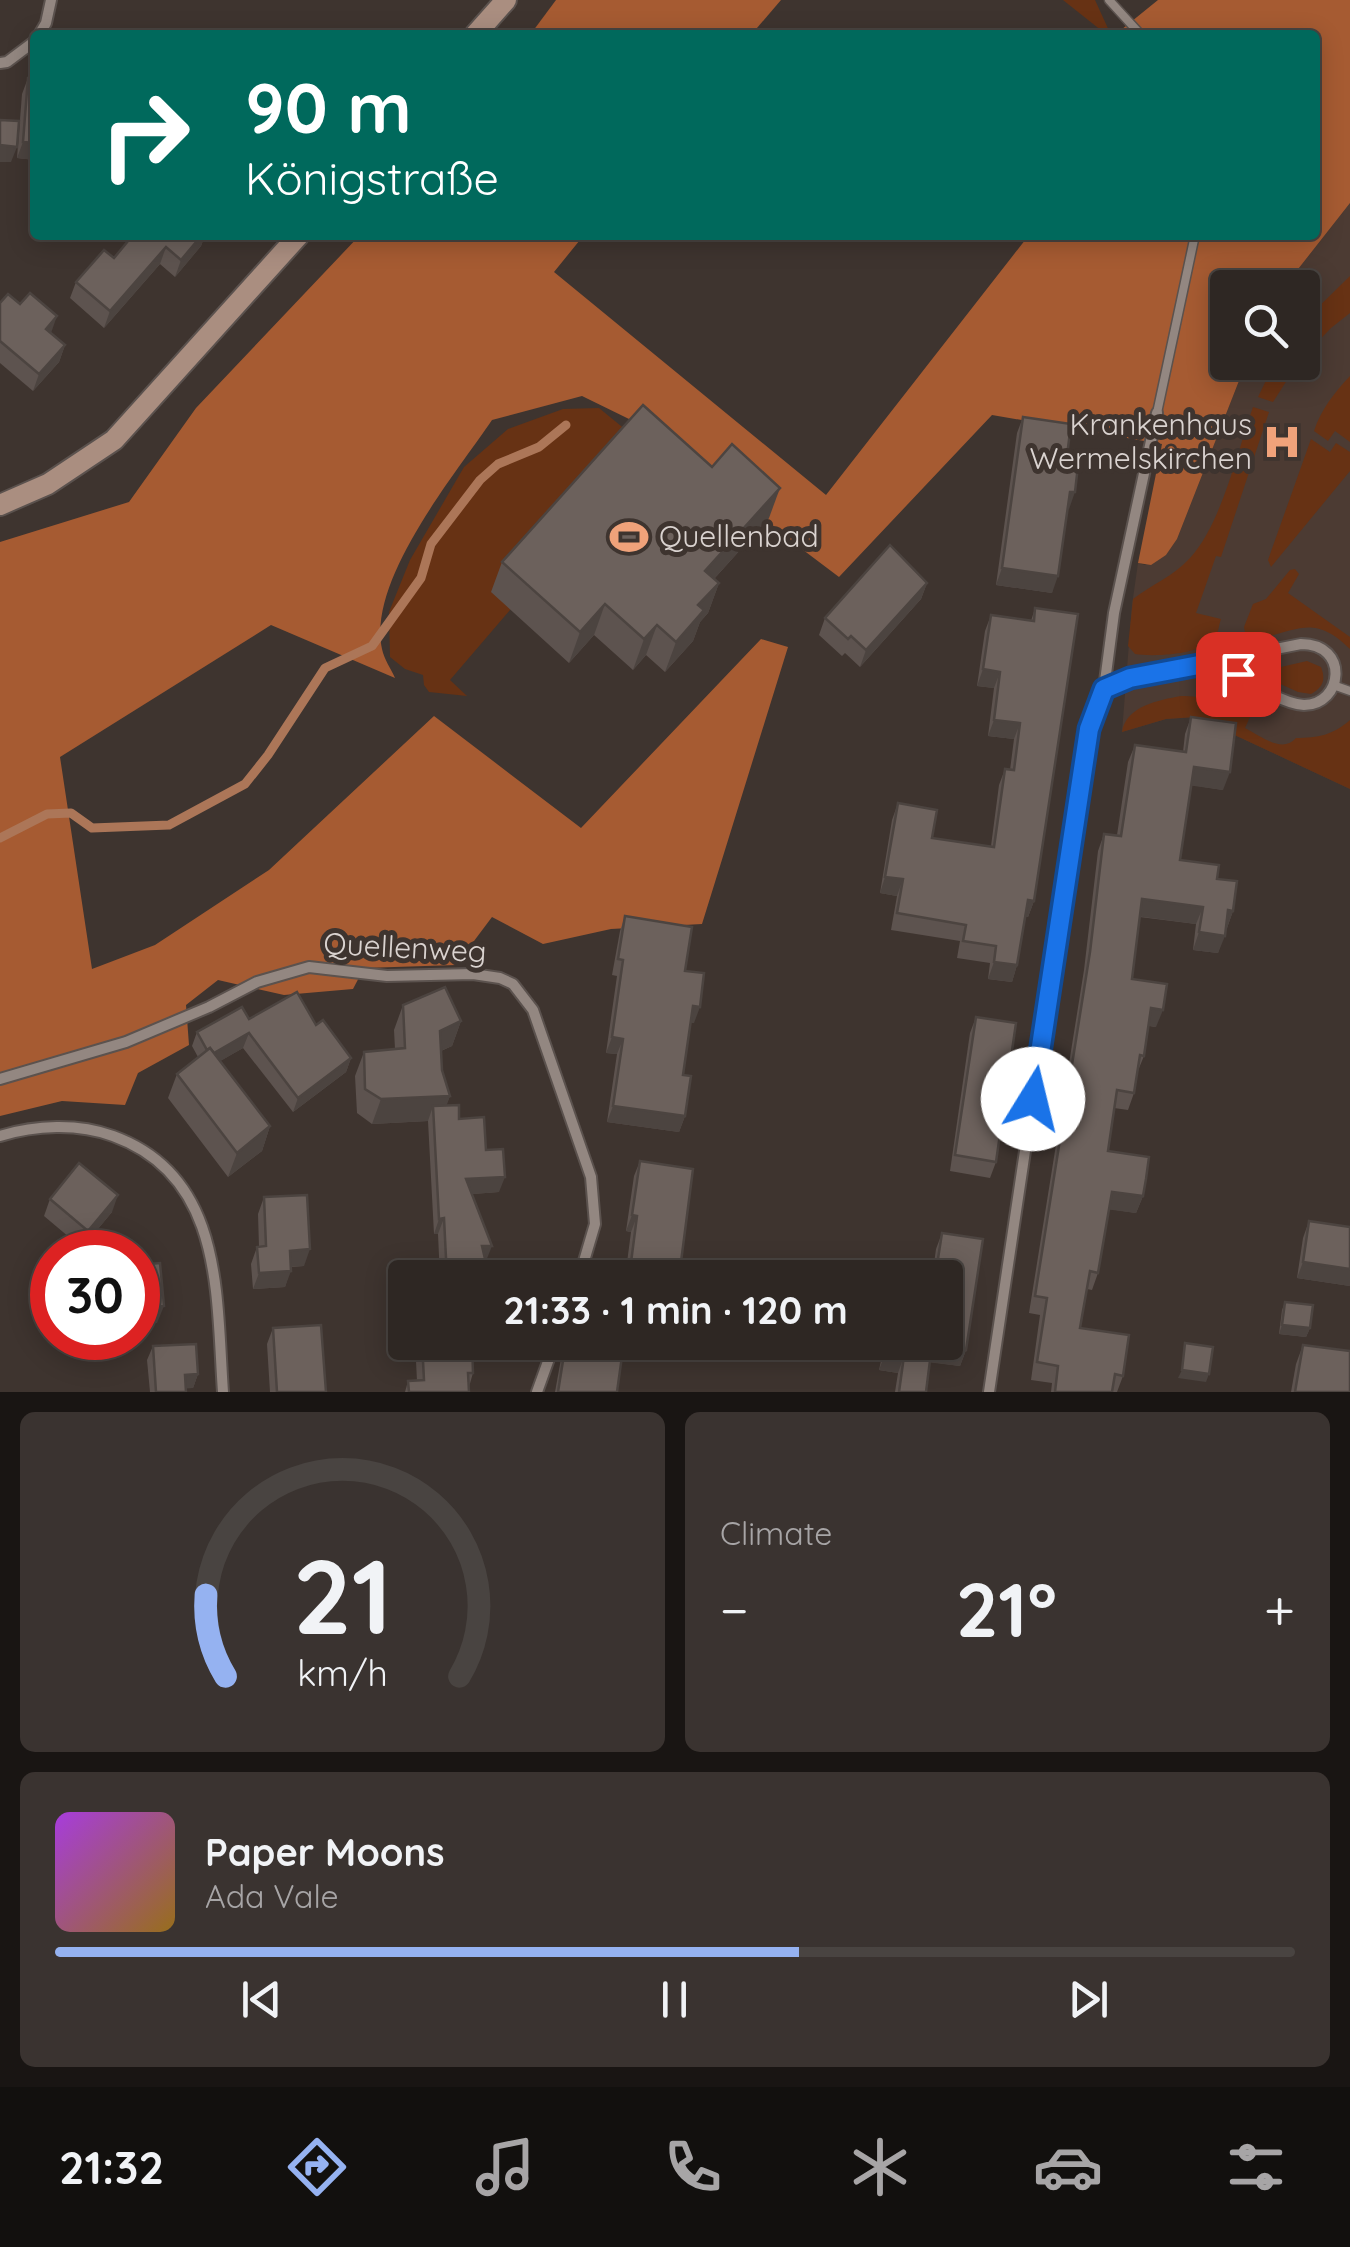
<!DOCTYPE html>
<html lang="en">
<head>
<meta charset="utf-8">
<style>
  body { margin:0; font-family:Quicksand,sans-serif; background:#3a3330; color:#f1f3f6; height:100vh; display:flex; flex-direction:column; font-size:38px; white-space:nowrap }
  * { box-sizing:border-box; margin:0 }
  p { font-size:32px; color:#a7a5a6 }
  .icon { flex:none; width:55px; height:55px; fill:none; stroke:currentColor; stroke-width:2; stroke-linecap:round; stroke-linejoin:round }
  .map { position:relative; height:1392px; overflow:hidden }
  .side { display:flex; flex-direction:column; gap:20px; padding:20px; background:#191513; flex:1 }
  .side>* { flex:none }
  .guide { position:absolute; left:30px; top:30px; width:1290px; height:210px; border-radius:10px; box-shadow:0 5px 25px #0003,0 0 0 2px #494441; background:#00695c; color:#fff; overflow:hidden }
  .controls { position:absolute; left:1210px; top:270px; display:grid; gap:20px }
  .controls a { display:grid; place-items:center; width:110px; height:110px; border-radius:10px; background:#2e2723; box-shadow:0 5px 25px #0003,0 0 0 2px #494441; font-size:50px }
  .speed { position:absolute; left:30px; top:1230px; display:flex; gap:20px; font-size:50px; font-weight:700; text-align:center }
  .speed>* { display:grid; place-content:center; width:130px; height:130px; border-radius:50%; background:#2e2723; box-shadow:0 5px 25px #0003,0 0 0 2px #494441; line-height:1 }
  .speed .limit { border:15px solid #d22; background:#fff; color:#111 }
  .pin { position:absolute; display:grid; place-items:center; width:85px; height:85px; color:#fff; margin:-42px; border-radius:20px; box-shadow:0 5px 15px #0006 }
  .me { position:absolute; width:110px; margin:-55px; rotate:9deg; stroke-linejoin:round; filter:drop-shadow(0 0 8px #0008) }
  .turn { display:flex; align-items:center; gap:35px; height:210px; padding:0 50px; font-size:45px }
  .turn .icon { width:130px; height:130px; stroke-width:2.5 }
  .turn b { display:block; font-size:70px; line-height:85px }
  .big { font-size:75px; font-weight:700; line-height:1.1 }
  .side .card { flex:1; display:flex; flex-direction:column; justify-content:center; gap:15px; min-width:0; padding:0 35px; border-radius:15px; background:#3a3330 }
  .side .dial { align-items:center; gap:0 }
  .dial svg { height:260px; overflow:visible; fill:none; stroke:#494441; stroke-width:7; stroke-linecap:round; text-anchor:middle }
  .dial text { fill:#f1f3f6; stroke:none }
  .song { display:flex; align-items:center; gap:30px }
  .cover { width:120px; height:120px; border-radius:15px; background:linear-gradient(135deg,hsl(280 70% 55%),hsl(40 70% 35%)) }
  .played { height:10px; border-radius:5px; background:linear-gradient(90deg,#95b2f1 60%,#494441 60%) }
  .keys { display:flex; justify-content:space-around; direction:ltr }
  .heat { display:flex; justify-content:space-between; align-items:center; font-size:55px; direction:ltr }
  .side .tiles { flex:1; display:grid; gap:20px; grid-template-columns:1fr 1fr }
  .card:last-child { grid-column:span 2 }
  .trip { position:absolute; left:388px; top:1260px; width:575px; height:100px; border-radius:10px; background:#2e2723; box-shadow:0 5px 25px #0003,0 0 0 2px #494441; font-weight:700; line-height:100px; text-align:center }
  .dock { display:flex; height:160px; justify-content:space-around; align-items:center; background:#12100e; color:#a7a5a6 }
  .dock .icon { width:70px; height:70px }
  .dock .on { color:#95b2f1 }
  .dock b { font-size:45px; color:#f1f3f6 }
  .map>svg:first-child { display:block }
  .built { fill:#4c3b33 }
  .green { fill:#673214 }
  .forest { fill:#a65b32 }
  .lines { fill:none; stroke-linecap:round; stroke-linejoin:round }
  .stream { stroke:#ac7658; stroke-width:9 }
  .service-casing { stroke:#5b524e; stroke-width:11 }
  .minor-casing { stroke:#5b524e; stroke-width:14 }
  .secondary-casing { stroke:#5b524e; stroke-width:24 }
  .service { stroke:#938781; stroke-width:8 }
  .minor { stroke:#938781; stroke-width:10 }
  .secondary { stroke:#aa8e80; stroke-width:20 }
  .wall { fill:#5d534f }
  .shaded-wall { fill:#4c4440 }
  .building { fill:#6c615c; stroke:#4c4440; stroke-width:2.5 }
  .route-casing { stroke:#114b97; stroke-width:25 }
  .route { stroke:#1a73e8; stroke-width:18 }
  .labels { text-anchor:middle; stroke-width:10; stroke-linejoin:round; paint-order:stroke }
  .poi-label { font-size:30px; fill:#dad3d0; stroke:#3e342f; text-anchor:end }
  .street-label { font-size:30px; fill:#dad3d0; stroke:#3e342f }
</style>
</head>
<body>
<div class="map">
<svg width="1350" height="1392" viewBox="0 0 1350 1392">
  <rect width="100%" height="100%" fill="#3e342f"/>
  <polygon class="built" points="1350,203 1350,789 1196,717 1166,719 1122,732 1132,605 1138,563 1145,565 1166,555 1177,539 1246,363 1302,362 1302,288 1284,287"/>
  <g class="green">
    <polygon points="1063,0 1095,0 1111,35 1107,35"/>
    <polygon points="1350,276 1350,313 1331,328 1303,357 1303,322"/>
    <polygon points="1275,362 1298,363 1273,402 1258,397"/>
    <path d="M 1350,376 L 1350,442 L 1335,431 L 1328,441 L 1314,431 C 1321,409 1335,392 1350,376 Z"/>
    <path d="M 1253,407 L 1269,412 L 1221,557 L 1216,556 L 1196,613 L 1221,619 C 1219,624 1219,630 1216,636 C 1205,655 1154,657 1135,654 L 1128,646 L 1133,599 C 1151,585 1174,576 1190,558 C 1222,523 1237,452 1253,407 Z"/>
    <polygon points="599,408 632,435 510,610 450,680 467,696 429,692 424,685 423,675 405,669 390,657 389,612 410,560 464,467 508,429 563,409"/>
    <polygon points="1311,439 1330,452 1336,443 1350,452 1350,471 1271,567 1268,560"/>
    <path d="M 1295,569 L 1299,574 L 1288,593 L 1350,637 L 1350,649 C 1313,612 1296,632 1253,640 L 1246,637 L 1244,627 L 1253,604 L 1266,599 L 1290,570 Z"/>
    <path d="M 1307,661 L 1321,667 C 1326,680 1323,687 1311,694 L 1298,692 L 1261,675 L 1263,671 Z"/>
    <path d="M 1181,696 C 1207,695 1227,705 1250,717 L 1245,728 C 1261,736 1282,754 1296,738 C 1318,738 1333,735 1350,720 L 1350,789 L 1196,717 L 1166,719 L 1122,732 C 1126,706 1159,700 1181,696 Z"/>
  </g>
  <g class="forest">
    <polygon points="556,0 781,0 751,35 530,35"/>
    <path d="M 1158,0 L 1350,0 L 1350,203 L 1284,287 L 1228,288 L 1228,362 L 1246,363 L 1177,539 L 1166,555 L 1151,565 L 1138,563 L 1162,444 L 992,415 L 839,577 L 629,419 L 582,396 L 492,420 C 455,475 367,580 382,649 C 384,659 391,669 395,678 L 271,625 L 60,757 L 92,969 L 155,945 L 269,870 L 434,716 L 581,828 L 761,639 L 788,647 L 702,924 L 611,929 L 543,944 L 492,917 L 456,965 L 364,968 L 353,989 L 284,995 L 218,980 L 186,1005 L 189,1045 L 138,1073 L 125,1105 L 62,1101 L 0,1116 L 0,542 L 129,502 L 196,408 L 360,235 L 584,235 L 554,272 L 826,495 L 1029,235 L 1315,235 L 1315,35 L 1116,34 Z"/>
  </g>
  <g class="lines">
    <polyline class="stream" points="0,838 47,814 71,813 92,828 169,825 245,784 268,755 325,668 372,646 421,578 431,544 480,480 498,464 539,447 566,425"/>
    <g class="service-casing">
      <g id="service">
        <polyline points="1109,0 1141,35"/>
        <polyline points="1157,413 1195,235"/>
        <polyline points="1333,685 1350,691"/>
      </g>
    </g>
    <g class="minor-casing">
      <g id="minor">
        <polyline points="39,35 46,23 51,0"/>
        <polyline points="0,63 7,62 35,41"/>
        <polyline points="1104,689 1114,613 1157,413"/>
        <polyline points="0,1079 126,1042 209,1007 257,982 309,967 387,976 473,974 500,978 513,984 533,1010 591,1177 595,1224 579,1278"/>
        <path d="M 0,1136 C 35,1125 78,1123 113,1136 C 224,1176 216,1295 223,1392"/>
        <polyline points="537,1392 555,1342"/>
        <path d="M 989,1392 L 1077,803 L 1089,729 L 1104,689 L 1130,678 L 1301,644 C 1350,644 1343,705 1304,705 C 1280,704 1239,675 1220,661"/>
      </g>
    </g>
    <g class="secondary-casing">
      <g id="secondary">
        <polyline points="475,35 506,0"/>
        <polyline points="0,505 48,484 114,440 299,235"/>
      </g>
    </g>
    <use href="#service" class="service"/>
    <use href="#minor" class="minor"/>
    <use href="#secondary" class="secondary"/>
  </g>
  <g class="wall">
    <polygon points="28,78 35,160 17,158 22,94"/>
    <polygon points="133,235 205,235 201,246 175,277 160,264 104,328 70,298 76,282 114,258"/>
    <polygon points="0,303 51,333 65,345 59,362 33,391 0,363"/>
    <polygon points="1023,417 1066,464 1069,509 1067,509 1052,593 996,585 1017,433"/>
    <polygon points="769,518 714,579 719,583 708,613 700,622 693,641 665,672 646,655 633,670 594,635 569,663 491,592 502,562"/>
    <polygon points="927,583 921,599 860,667 845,653 842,656 819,635 825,618"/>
    <polygon points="1035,608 1034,901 1028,917 1025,917 1017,965 1012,982 988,979 990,963 957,958 960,941 891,930 897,896 880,893 892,820 898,803 932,838 991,846 999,785 1005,769 1010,770 1014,739 988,736 994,688 977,686 985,631 991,615 1031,621"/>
    <polygon points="1191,717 1223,790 1191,785 1180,860 1217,879 1233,911 1227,928 1226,928 1218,953 1193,950 1196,924 1140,917 1132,979 1156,1027 1149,1026 1144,1056 1137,1073 1134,1093 1128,1110 1114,1108 1108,1151 1143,1196 1136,1213 1109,1209 1098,1273 1092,1290 1087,1289 1080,1328 1123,1376 1117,1392 1051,1392 1052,1383 1031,1380 1040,1315 1029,1313 1084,970 1098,851 1104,834 1117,835 1128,762 1135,745 1183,752 1185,734"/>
    <polygon points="625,916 685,971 694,1023 690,1022 683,1075 685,1116 679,1132 607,1122 617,1054 606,1053 617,976 612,975 620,931"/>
    <polygon points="403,1005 461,1021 452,1046 441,1051 442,1070 450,1096 446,1105 486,1150 499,1192 472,1194 486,1261 488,1278 440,1278 438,1234 434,1234 428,1121 372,1124 357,1113 355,1076 364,1052 395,1049 394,1030"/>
    <polygon points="976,1017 996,1162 990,1178 950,1171 970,1033"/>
    <polygon points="249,1019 316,1025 351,1058 346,1072 293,1112 243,1048 220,1061 270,1126 262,1151 228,1177 168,1098 177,1074 198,1057 192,1046 197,1032"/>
    <polygon points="640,1161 681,1262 700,1278 625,1278 631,1232 626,1231 634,1176"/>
    <polygon points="264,1197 304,1266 291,1267 285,1287 253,1289 251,1264 257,1247 259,1247 258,1214"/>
    <polygon points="50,1199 112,1212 82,1248 44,1216"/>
    <polygon points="1309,1221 1350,1227 1350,1286 1297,1278 1303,1238"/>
    <polygon points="942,1233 966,1350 960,1366 930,1362 926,1392 895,1392 898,1373 879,1370 885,1342 945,1342 945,1278 932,1278 936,1249"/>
    <polygon points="1285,1302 1310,1328 1306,1337 1279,1334 1282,1310"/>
    <polygon points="273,1328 326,1392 270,1392 267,1344"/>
    <polygon points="415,1342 472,1342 473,1373 469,1387 469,1392 405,1392 408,1381 417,1381"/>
    <polygon points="564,1342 624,1342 617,1392 555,1392"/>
    <polygon points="1303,1345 1350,1392 1291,1392 1296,1364"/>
    <polygon points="153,1346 198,1374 193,1388 186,1388 186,1392 150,1392 147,1360"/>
  </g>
  <g class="shaded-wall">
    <polygon points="23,142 35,143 35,160 17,158"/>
    <polygon points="0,145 17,147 11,162 0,162"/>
    <polygon points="202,235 205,235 201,246 175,277 181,260"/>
    <polygon points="166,247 160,264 104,328 110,311"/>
    <polygon points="57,316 51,333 46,329"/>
    <polygon points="65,345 59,362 33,391 39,374"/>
    <polygon points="780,488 769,518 694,601 705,571"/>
    <polygon points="1070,492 1075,492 1069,509 1064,508"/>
    <polygon points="1002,568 1058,576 1052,593 996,585"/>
    <polygon points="719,583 708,613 700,622 693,641 665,672 676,642 698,605"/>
    <polygon points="927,583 921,599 860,667 866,650"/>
    <polygon points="605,604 594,635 569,663 580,632"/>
    <polygon points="657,625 646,655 633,670 644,639"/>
    <polygon points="983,669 1000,672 994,688 977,686"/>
    <polygon points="994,720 1020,723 1014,739 988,736"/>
    <polygon points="1194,767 1230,772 1223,790 1187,785"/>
    <polygon points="885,877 903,879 897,896 880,893"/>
    <polygon points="1142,899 1203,907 1196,924 1136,916"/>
    <polygon points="1028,900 1034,901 1028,917 1022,917"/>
    <polygon points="1228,910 1233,911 1227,928 1222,928"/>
    <polygon points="1199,932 1225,936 1218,953 1193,950"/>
    <polygon points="994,962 1017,965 1012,982 988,979"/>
    <polygon points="693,1006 700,1007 694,1023 687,1022"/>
    <polygon points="1151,1008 1163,1010 1156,1027 1145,1025"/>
    <polygon points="461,1021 452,1046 431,1055 440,1031"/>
    <polygon points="249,1033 243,1048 205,1070 210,1055"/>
    <polygon points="612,1037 623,1039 617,1054 606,1053"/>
    <polygon points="351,1058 346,1072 293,1112 298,1098"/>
    <polygon points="450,1096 441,1121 433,1106 428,1121 372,1124 381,1099"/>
    <polygon points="613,1106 685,1116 679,1132 607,1122"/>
    <polygon points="270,1126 262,1151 228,1177 237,1153"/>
    <polygon points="505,1177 499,1192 461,1195 466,1179"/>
    <polygon points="1112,1192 1143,1196 1136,1213 1105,1209"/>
    <polygon points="118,1195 112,1212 82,1248 88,1231"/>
    <polygon points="632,1215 637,1216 631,1232 626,1231"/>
    <polygon points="444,1218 438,1234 434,1234 439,1219"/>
    <polygon points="482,1246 492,1246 486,1261 476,1261"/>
    <polygon points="310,1249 304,1266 284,1267 290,1251"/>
    <polygon points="1303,1262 1350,1269 1350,1286 1297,1278"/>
    <polygon points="291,1271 285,1287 253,1289 259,1273"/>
    <polygon points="164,1306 157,1323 138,1325 138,1309"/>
    <polygon points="1282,1325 1310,1328 1306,1337 1279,1334"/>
    <polygon points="932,1345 966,1350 960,1366 926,1362"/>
    <polygon points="885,1354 904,1356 898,1373 879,1370"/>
    <polygon points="1182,1370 1209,1374 1206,1382 1178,1378"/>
    <polygon points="198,1374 193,1388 180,1389 185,1375"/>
  </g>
  <g class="building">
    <polygon points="28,78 35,78 35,143 23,142"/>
    <polygon points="0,120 19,121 17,147 0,145"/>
    <polygon points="133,235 202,235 181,260 166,247 110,311 76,282 104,250 114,258"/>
    <polygon points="30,293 57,316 46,329 65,345 39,374 0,341 0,303 8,294 20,304"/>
    <polygon points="643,405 712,467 732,444 780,488 705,571 719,583 698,605 704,610 676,642 657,625 644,639 605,604 580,632 502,562"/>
    <polygon points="1023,417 1071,424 1066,464 1078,466 1075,492 1070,492 1058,576 1002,568"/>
    <polygon points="890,545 927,583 866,650 851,636 848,639 825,618"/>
    <polygon points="1035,608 1078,614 1034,901 1028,900 1017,965 994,962 996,946 963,941 966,925 897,913 903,879 885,877 898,803 937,810 932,838 994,847 1005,769 1014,770 1020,723 994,720 1000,672 983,669 991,615 1034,621"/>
    <polygon points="1191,717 1236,723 1230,772 1194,767 1180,860 1219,865 1217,879 1237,881 1233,911 1228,910 1225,936 1199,932 1203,907 1142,899 1132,979 1167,984 1163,1010 1151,1008 1144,1056 1140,1055 1134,1093 1117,1090 1108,1151 1149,1157 1146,1179 1143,1196 1112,1192 1098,1273 1090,1271 1080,1328 1129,1335 1123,1376 1115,1374 1112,1392 1055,1392 1058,1366 1037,1362 1047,1298 1035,1296 1090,952 1104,834 1121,836 1135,745 1186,752"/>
    <polygon points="625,916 692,927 685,971 704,973 700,1007 693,1006 683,1075 691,1076 685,1116 613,1106 623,1039 612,1037 623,960 618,959"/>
    <polygon points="445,987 461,1021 440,1031 442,1070 450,1096 381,1099 365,1089 364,1052 405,1048 403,1005"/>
    <polygon points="297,992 316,1025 323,1020 351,1058 298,1098 249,1033 214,1053 210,1048 207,1050 197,1032 242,1007 249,1019"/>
    <polygon points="976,1017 1016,1023 996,1162 955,1155"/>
    <polygon points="210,1048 270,1126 237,1153 177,1074"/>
    <polygon points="459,1105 459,1119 484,1117 486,1150 503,1149 505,1177 466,1179 492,1246 482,1246 489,1276 447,1278 444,1218 439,1219 433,1106"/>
    <polygon points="640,1161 693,1169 681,1262 702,1265 700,1278 629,1278 637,1216 632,1215"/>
    <polygon points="79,1163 118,1195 88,1231 50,1199"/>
    <polygon points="307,1195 310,1249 290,1251 291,1271 259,1273 257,1247 266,1246 264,1197"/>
    <polygon points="1309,1221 1350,1227 1350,1269 1303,1262"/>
    <polygon points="942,1233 983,1239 966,1350 932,1345 926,1392 899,1392 904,1356 885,1354 887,1342 945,1342 945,1278 935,1278"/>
    <polygon points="160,1263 164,1306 138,1309 138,1265"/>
    <polygon points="1285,1302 1313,1305 1310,1328 1282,1325"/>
    <polygon points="321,1325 326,1392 277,1392 273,1328"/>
    <polygon points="422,1342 472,1342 473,1373 468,1373 469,1392 409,1392 408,1381 424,1380"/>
    <polygon points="566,1342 624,1342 617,1392 558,1392"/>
    <polygon points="1185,1343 1213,1347 1209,1374 1182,1370"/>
    <polygon points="196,1344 198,1374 185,1375 186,1392 156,1392 153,1346"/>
    <polygon points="1303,1345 1350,1351 1350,1392 1295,1392"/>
  </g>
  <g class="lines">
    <g class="route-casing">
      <polyline id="route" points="1033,1099 1089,729 1104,689 1130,678 1220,661 1238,674"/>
    </g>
    <use href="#route" class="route"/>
  </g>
  <defs>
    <g id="hospital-bare" transform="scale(3)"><path d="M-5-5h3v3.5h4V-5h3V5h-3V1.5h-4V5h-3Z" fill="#f0a27a" stroke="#3e342f" stroke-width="2.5" paint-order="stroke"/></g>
    <g id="stadium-bare" transform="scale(3)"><path d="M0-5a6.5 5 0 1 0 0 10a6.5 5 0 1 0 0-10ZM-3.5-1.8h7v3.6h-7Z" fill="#f0a27a" stroke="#3e342f" stroke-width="2.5" paint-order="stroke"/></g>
  </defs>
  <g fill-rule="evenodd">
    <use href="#hospital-bare" x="1282" y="442"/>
    <use href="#stadium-bare" x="629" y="537"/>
  </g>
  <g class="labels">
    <g class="poi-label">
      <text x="1252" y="435">Krankenhaus<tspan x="1252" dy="34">Wermelskirchen</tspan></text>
      <text x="659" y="547" text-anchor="start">Quellenbad</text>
    </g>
    <g class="street-label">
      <text transform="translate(405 948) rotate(3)" y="10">Quellenweg</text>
    </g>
  </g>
</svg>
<div class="controls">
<a><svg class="icon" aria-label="search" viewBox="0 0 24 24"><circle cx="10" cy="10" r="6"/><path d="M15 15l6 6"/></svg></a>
</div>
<div class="speed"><div class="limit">30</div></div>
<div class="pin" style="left:1238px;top:674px;background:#d93025"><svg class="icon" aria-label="arrive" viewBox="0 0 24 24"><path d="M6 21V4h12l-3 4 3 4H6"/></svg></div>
<svg class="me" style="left:1033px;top:1099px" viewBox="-20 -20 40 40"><circle r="19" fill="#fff"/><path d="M0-13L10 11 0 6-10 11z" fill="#1a73e8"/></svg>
<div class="trip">21:33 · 1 min · 120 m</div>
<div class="guide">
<div class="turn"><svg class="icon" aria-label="right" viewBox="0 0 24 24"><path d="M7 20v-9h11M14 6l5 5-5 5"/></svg><div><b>90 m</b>Königstraße</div></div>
</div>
</div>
<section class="side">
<div class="tiles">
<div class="card dial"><svg viewBox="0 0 100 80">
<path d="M14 69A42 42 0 1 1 86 69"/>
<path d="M14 69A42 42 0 0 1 8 44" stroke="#95b2f1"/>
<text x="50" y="56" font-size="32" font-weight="700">21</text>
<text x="50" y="72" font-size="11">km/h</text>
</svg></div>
<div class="card"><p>Climate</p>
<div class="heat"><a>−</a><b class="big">21°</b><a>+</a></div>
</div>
<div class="card">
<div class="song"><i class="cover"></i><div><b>Paper Moons</b><p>Ada Vale</p></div></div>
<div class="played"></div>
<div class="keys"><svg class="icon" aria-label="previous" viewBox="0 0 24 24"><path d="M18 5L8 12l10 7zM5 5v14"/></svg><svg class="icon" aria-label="pause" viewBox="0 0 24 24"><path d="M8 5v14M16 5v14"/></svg><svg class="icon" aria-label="next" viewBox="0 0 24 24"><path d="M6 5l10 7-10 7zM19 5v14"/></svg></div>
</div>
</div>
</section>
<nav class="dock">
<b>21:32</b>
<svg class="icon on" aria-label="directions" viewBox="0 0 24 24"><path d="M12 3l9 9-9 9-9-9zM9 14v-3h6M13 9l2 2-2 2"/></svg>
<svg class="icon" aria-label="music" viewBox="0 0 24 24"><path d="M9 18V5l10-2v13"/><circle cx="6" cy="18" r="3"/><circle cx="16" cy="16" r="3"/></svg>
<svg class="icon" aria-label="phone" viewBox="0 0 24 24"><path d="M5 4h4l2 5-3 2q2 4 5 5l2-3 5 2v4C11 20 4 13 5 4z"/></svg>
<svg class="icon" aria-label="climate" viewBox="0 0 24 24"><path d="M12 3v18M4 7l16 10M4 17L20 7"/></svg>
<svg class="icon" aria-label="car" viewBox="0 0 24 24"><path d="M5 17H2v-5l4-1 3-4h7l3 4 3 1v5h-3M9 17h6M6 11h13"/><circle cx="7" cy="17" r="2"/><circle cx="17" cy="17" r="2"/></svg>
<svg class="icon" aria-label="filters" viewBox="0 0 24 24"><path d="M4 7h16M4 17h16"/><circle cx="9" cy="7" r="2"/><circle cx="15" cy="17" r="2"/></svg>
</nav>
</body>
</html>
